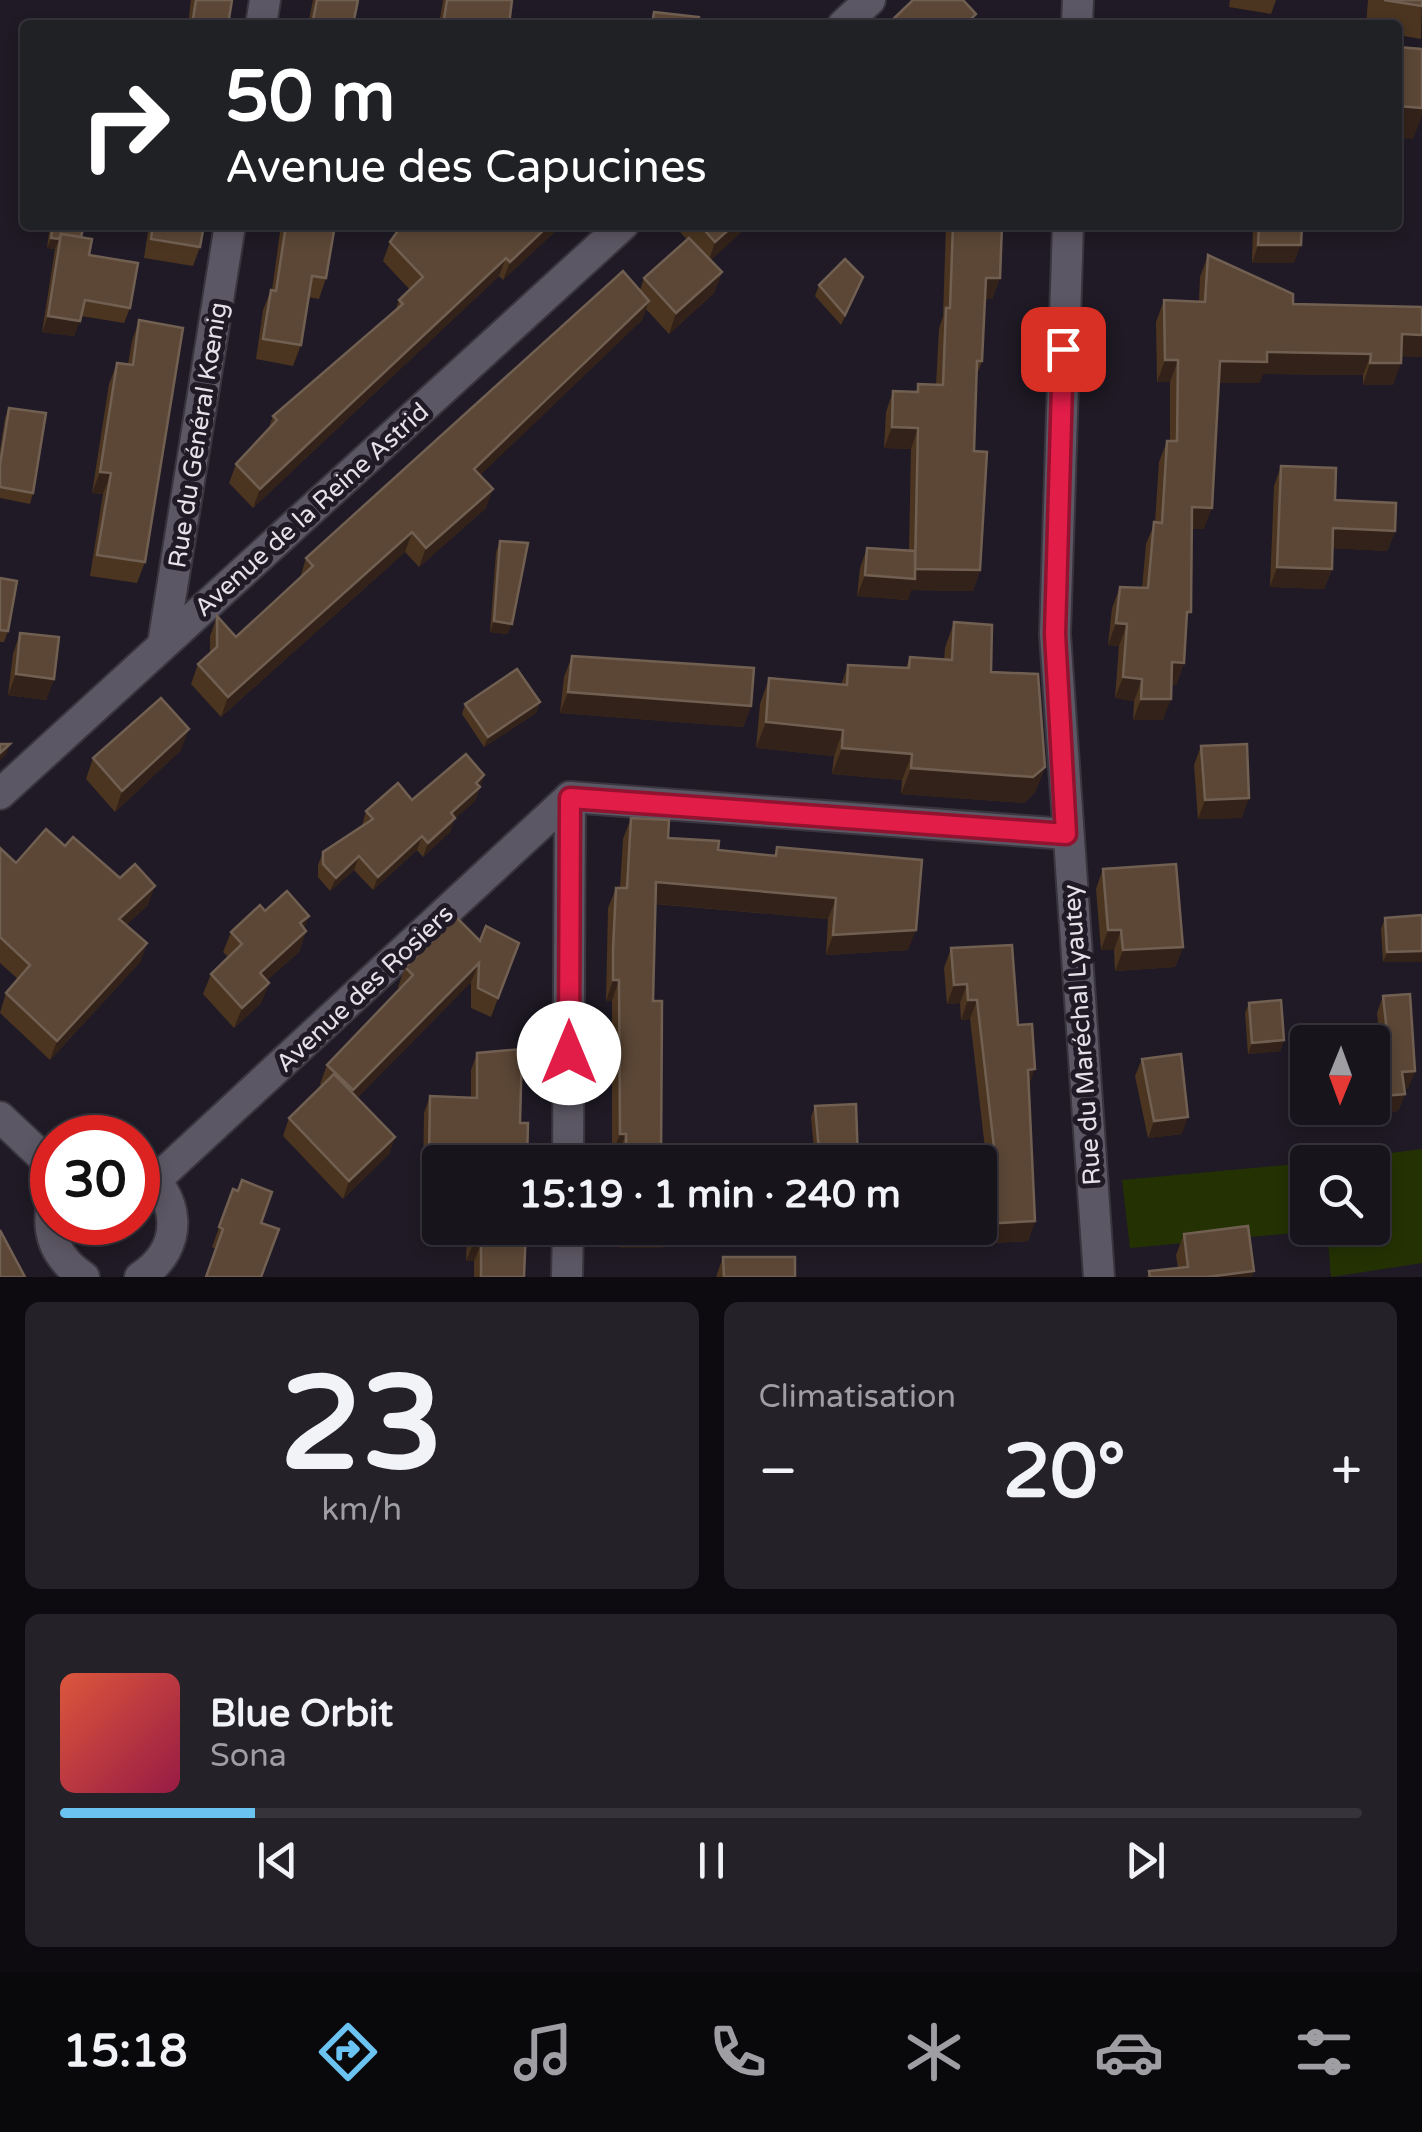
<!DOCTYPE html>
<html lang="fr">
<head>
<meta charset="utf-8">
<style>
  body { margin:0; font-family:"Varela Round",sans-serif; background:#242129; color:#f1f3f6; height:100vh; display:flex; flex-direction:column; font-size:38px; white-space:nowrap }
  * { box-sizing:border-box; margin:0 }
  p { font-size:32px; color:#9e9ea3 }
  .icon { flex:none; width:55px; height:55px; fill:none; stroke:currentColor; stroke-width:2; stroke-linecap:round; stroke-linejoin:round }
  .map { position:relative; height:1277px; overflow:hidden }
  .side { display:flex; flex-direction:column; gap:25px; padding:25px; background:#0d0b0f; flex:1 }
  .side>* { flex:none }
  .hud { position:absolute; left:20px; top:20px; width:1382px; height:210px; border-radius:10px; box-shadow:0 5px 15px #0003,0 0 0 2px #36333b; background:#202124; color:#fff; overflow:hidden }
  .needle { width:65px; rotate:181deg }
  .fabs { position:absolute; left:1290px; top:1025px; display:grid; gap:20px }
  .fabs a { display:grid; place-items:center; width:100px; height:100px; border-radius:10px; background:#17141c; box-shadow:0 5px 15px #0003,0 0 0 2px #36333b; font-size:50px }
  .speed { position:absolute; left:30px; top:1115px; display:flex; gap:20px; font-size:50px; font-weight:700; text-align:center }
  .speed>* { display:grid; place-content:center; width:130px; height:130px; border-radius:50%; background:#17141c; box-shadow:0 5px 15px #0003,0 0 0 2px #36333b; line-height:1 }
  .speed .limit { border:15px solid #d22; background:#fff; color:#111 }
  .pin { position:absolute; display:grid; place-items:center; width:85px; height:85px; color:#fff; margin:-42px; border-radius:20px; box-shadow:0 5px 15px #0006 }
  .me { position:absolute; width:110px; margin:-55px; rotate:0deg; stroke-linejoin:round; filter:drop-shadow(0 0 8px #0008) }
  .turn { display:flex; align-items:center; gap:35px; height:210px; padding:0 40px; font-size:45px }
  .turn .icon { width:130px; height:130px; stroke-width:2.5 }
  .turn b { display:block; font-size:70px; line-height:85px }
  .big { font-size:75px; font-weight:700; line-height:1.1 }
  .side .widget { flex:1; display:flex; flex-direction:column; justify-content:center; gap:15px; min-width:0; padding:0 35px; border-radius:15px; background:#242129 }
  .side .dial { align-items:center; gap:0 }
  .dial b { font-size:130px; line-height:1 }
  .song { display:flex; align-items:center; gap:30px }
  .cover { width:120px; height:120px; border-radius:15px; background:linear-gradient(135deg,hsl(10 70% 55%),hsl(340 70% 35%)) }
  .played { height:10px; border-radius:5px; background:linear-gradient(90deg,#6bc3f2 15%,#36333b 15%) }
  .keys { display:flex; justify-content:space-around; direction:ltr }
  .heat { display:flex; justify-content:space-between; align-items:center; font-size:55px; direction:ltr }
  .side .tiles { flex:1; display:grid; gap:25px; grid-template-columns:1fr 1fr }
  .widget:last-child { grid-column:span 2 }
  .trip { position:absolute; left:422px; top:1145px; width:575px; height:100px; border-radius:10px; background:#17141c; box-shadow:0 5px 15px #0003,0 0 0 2px #36333b; font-weight:700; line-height:100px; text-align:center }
  .dock { display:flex; height:160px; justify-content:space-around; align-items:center; background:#09080b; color:#9e9ea3 }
  .dock .icon { width:70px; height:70px }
  .dock .selected { color:#6bc3f2 }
  .dock b { font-size:45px; color:#f1f3f6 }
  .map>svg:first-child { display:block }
  .green { fill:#243203 }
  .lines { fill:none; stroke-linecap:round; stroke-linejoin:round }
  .minor-casing { stroke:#39353e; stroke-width:34 }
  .minor { stroke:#5c5764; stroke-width:30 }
  .wall { fill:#4b3520 }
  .shaded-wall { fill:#332219 }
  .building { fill:#5c4736; stroke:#716052; stroke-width:2.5 }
  .route-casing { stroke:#92132f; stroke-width:25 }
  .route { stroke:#e11d48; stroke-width:18 }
  .labels { text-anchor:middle; stroke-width:10; stroke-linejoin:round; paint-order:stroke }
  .street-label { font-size:25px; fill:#e4e1e8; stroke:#1f1a25 }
</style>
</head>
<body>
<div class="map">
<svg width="1422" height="1277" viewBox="0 0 1422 1277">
  <rect width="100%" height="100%" fill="#1f1a25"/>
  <polygon class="green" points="1422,1149 1422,1263 1331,1277 1327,1230 1130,1248 1122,1180 1307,1163 1308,1228 1372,1228 1372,1162 1319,1162"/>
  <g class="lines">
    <g class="minor-casing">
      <g id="minor">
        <polyline points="261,25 265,0"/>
        <polyline points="843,25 870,0"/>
        <polyline points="1077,25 1078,0"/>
        <polyline points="1068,225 1055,634 1099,1277"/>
        <polyline points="163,644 230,225"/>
        <polyline points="0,794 623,225"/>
        <polyline points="570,797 1066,834"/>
        <polyline points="0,1117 52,1166"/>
        <polyline points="568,1162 570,797"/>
        <path d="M 138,1166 C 181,1194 186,1247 140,1277"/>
        <polyline points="157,1179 570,797"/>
        <path d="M 52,1204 C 46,1236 57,1259 84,1277"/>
        <polyline points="567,1277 568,1228"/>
      </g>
    </g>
    <use href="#minor" class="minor"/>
  </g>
  <g class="wall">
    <polygon points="191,0 232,0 228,25 188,25"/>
    <polygon points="313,0 358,0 353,25 308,25"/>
    <polygon points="443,0 512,0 509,25 439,25"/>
    <polygon points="1230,0 1276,0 1271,14 1229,7"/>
    <polygon points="1368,0 1422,0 1421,39 1398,35 1398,25 1366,25"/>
    <polygon points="50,225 84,225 81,237 89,255 130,308 124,323 81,316 74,336 42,332 55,249 47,248"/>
    <polygon points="149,225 204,225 200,247 193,266 144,258"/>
    <polygon points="281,225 335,225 326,278 319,299 308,297 301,345 293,366 256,359 263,310 271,290 272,290"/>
    <polygon points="562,225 503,280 499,276 253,508 229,483 236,464 268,430 273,416 395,311 399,300 410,290 383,261 390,242"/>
    <polygon points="682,225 749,225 710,260 722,272 714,293 669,334 646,309 642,320 480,475 486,508 419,567 405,552 221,717 191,684 198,664 210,653 210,636 217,616 236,637 300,578 306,558 640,290 644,278 687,240 680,232"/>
    <polygon points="946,225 1002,225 1000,278 992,299 985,299 982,361 976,377 974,451 980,570 973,591 911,590 908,600 857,596 860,568 867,548 909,550 911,449 884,448 886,412 893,391 916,392 918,384 936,385 939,329 943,316"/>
    <polygon points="1253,225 1302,225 1294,263 1252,263"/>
    <polygon points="1208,255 1293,304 1422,307 1422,357 1401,356 1393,385 1363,385 1363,375 1263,374 1259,383 1218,383 1204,529 1192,529 1184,663 1176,685 1171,684 1163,720 1133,720 1134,701 1115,698 1119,646 1108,645 1112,608 1120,587 1142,588 1146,544 1155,522 1159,462 1167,441 1170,441 1170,382 1157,382 1156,322 1164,300 1199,301 1200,277"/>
    <polygon points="819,285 859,287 841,325 815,296"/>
    <polygon points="139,320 145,562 137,583 90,576 103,494 92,493 109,384 117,363 128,364 132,341"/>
    <polygon points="9,408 33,493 30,504 0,498 0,450 5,418"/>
    <polygon points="1281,466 1335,500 1395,531 1387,551 1333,548 1332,569 1324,589 1270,587 1274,486"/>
    <polygon points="500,541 508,634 490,632 496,552"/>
    <polygon points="0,578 8,631 4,642 0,642"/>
    <polygon points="954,622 991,672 1045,767 1035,792 1024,803 901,794 902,780 832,774 834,756 756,748 760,704 769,678 841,685 848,665 906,667 910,657 944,660 945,648"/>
    <polygon points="20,633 54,679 46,700 8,695 13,654"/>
    <polygon points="572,656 751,706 743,727 560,713 564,677"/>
    <polygon points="540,702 536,713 484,747 462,714 465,704"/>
    <polygon points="1201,746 1242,818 1198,819 1194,765"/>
    <polygon points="181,750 115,812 86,779 93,758"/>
    <polygon points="484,775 475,801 454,819 450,832 423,857 417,850 373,890 354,870 330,891 318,877 318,865 323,852 362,826 366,811 412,800"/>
    <polygon points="631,818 668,838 718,850 774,855 777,847 908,950 826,955 828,919 655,904 653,1001 661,1162 618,1162 618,1154 612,1154 612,1001 606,1001 608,908 616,888 620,888 623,839"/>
    <polygon points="65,846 148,905 126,925 147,943 140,962 50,1060 0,1013 6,993 18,979 0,963 0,848 16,863"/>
    <polygon points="1103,869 1183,947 1175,967 1115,971 1114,950 1101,950 1096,889"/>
    <polygon points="265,911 304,929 306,931 299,952 267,980 269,983 261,1003 234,1028 203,994 211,974 228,957 223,952 231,932"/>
    <polygon points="1422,915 1383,962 1381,929 1385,918"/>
    <polygon points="480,941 519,943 491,1017 471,1008 471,982 357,1098 395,1137 389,1154 343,1199 283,1136 289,1118 322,1086 320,1084 327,1065 400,989 398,987 405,967"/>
    <polygon points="951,948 1018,1025 1029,1087 1035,1221 1028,1241 977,1244 975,1228 980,1228 980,1174 988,1174 970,1019 961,1020 960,1003 947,1004 944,968"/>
    <polygon points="1383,996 1415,1071 1408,1088 1404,1089 1405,1094 1398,1111 1364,1115 1364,1108 1372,1108 1381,1051 1377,1013"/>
    <polygon points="1249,1003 1284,1040 1280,1051 1248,1054 1245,1013"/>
    <polygon points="477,1053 520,1123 527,1162 440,1162 440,1176 423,1175 424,1113 430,1096 471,1097 471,1070"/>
    <polygon points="1142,1059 1182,1134 1148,1138 1135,1076"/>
    <polygon points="815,1106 858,1162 815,1162 811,1117"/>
    <polygon points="233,1189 238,1191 216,1249 212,1247"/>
    <polygon points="467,1228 526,1228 524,1277 474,1277 474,1261 466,1261"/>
    <polygon points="619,1228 670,1228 662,1248 619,1248"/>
    <polygon points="1184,1234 1252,1277 1147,1277 1149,1271 1178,1268 1176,1255"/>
    <polygon points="723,1257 795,1277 716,1277"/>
  </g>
  <g class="shaded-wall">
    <polygon points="1398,106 1422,108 1422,116 1413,139 1398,138"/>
    <polygon points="549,225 562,225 503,280 510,262"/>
    <polygon points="734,225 749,225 708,263 715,242"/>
    <polygon points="51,238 59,239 55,249 47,248"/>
    <polygon points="1258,245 1301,245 1294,263 1252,263"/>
    <polygon points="506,258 499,276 253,508 260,489"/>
    <polygon points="722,272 714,293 669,334 676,313"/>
    <polygon points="986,278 1000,278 992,299 978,299"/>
    <polygon points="649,301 642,320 467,488 474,469"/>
    <polygon points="48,316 80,321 74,336 42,332"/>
    <polygon points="1402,334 1422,335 1422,357 1394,356"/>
    <polygon points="1267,352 1371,354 1363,375 1263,374 1259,383 1212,383 1220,361"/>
    <polygon points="1165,360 1178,360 1170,382 1157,382"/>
    <polygon points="1370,363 1401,363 1393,385 1363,385"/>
    <polygon points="892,427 918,428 911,449 884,448"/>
    <polygon points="100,472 111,473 103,494 92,493"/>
    <polygon points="493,489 486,508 419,567 426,548"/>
    <polygon points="1192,507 1212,508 1204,529 1185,529"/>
    <polygon points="1333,528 1395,531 1387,551 1326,548"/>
    <polygon points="412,532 405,552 221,717 228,697"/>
    <polygon points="1277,567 1332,569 1324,589 1270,587"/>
    <polygon points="915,569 980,570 973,591 911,590 908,600 857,596 865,575"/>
    <polygon points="494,621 512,624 508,634 490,632"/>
    <polygon points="1116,623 1127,624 1119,646 1108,645"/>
    <polygon points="1172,662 1184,663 1176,685 1164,684"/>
    <polygon points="16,674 54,679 46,700 8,695"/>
    <polygon points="1123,677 1142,679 1134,701 1115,698"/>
    <polygon points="568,692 751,706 743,727 560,713"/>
    <polygon points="1141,699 1171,699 1163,720 1133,720"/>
    <polygon points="540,702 536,713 484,747 488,737"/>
    <polygon points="766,722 843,730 834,756 756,748"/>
    <polygon points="189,729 181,750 115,812 122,791"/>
    <polygon points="10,744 6,755 0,760 0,753"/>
    <polygon points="842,748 912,754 902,780 832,774"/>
    <polygon points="1045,767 1035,792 1024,803 901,794 911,768"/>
    <polygon points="484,775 475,801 454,819 450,832 423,857 428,843 451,813"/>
    <polygon points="1249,798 1242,818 1198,819 1205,800"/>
    <polygon points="422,836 417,850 373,890 378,877"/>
    <polygon points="359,856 354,870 330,891 336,878"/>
    <polygon points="656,882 836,898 828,919 648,903"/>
    <polygon points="155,886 148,905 112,938 119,919"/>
    <polygon points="309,916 301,936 306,931 299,952 252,993 260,973 300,923"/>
    <polygon points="916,930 908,950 826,955 833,935"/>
    <polygon points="1108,930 1121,930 1114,950 1101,950"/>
    <polygon points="147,943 140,962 50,1060 57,1041"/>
    <polygon points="1183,947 1175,967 1115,971 1123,950"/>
    <polygon points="1422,951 1422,962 1383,962 1387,952"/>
    <polygon points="479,963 471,982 346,1109 353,1090"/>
    <polygon points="613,980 619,980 612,1001 606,1001"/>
    <polygon points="269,983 261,1003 234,1028 242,1008"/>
    <polygon points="967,984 960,1003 947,1004 954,985"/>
    <polygon points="968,1000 977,1000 970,1019 961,1020"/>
    <polygon points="1284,1040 1280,1051 1248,1054 1252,1043"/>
    <polygon points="1035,1069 1028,1089 1028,1070"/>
    <polygon points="1415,1071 1408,1088 1396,1089 1402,1072"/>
    <polygon points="1405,1094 1398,1111 1364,1115 1367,1108 1372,1108 1372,1097"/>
    <polygon points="1188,1117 1182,1134 1148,1138 1154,1121"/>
    <polygon points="620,1134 626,1134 618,1154 612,1154"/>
    <polygon points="395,1137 389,1154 343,1199 349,1181"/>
    <polygon points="429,1158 475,1159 474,1162 440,1162 440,1176 423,1175"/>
    <polygon points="1035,1221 1028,1241 977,1244 984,1224"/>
    <polygon points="626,1228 670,1228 662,1248 619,1248"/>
    <polygon points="473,1244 481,1244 474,1261 466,1261"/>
    <polygon points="1254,1271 1252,1277 1207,1277"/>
  </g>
  <g class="building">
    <polygon points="196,0 232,0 228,25 192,25"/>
    <polygon points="317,0 358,0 353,25 312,25"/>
    <polygon points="447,0 512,0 509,25 443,25"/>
    <polygon points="913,0 963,0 976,14 965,25 887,25"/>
    <polygon points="1384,0 1422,0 1422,6"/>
    <polygon points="654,12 699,17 698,25 652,25"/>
    <polygon points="1398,47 1422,49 1422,108 1398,106"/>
    <polygon points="53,225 84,225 81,237 61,234 59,239 51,238"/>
    <polygon points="153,225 204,225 200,247 151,239"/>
    <polygon points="286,225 335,225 326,278 312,276 301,345 263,339 271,290 276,291"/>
    <polygon points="402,225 549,225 510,262 506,258 260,489 236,464 277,420 273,416 403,304 399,300 423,277 390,242"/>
    <polygon points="700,225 734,225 715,242"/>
    <polygon points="953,225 1002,225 1000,278 986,278 982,361 977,361 974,451 987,452 980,570 915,569 918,428 892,427 893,391 918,392 918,384 943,385 946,308 950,308"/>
    <polygon points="1259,225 1302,225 1301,245 1258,245"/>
    <polygon points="61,234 92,239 89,255 138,263 130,308 85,300 80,321 48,316"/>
    <polygon points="689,238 722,272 676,313 644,278"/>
    <polygon points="1208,255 1293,294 1293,304 1422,307 1422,335 1402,334 1401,363 1370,363 1371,354 1267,352 1267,362 1220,361 1212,508 1192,507 1191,612 1187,612 1184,663 1172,662 1171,699 1141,699 1142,679 1123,677 1127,624 1116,623 1120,587 1148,588 1154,522 1162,523 1167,441 1177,441 1178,360 1165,360 1164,300 1205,302"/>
    <polygon points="845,259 863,277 845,315 819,285"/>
    <polygon points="623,271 649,301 474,469 493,489 426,548 412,532 228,697 198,664 217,647 217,616 236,637 313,566 306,558"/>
    <polygon points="139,320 183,328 145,562 97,555 111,473 100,472 117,363 133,365"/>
    <polygon points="9,408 46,413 33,493 0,487 0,465"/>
    <polygon points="1281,466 1336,468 1335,500 1396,503 1395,531 1333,528 1332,569 1277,567"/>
    <polygon points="500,541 528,543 512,624 494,621"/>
    <polygon points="867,548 915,551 915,579 865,575"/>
    <polygon points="0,578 17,581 8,631 0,630"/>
    <polygon points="954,622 992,625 991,672 1038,674 1045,767 1033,777 911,768 912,754 842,748 843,730 766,722 769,678 847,685 848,665 909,668 910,657 952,660"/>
    <polygon points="20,633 59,637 54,679 16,674"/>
    <polygon points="572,656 754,668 751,706 568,692"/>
    <polygon points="517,669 540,702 488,737 465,704"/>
    <polygon points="161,698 189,729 122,791 93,758"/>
    <polygon points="0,744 10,744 0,753"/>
    <polygon points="1247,744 1249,798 1205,800 1201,746"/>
    <polygon points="466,754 484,775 476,783 480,787 451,813 455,818 428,843 422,836 378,877 359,856 336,878 323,864 323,852 373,819 366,811 398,783 412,800"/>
    <polygon points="631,818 669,820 668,838 719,841 718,850 776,856 777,847 922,860 916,930 833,935 836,898 656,882 653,1001 662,1001 661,1162 626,1162 626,1134 620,1134 619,980 613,980 613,949 616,888 627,888"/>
    <polygon points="46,829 65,846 73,837 120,878 135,864 155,886 119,919 147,943 57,1041 6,993 30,965 0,937 0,848 16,863"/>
    <polygon points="1176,864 1183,947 1123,950 1121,930 1108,930 1103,869"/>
    <polygon points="287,891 309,916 300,923 306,931 260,973 269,983 242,1008 211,974 242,944 231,932 260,905 265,911"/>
    <polygon points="1422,915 1422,951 1387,952 1385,918"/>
    <polygon points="456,917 480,941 486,926 519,943 498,998 478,988 479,963 353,1090 327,1065 413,975 405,967"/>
    <polygon points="1012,945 1018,1025 1032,1024 1035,1069 1028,1070 1035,1221 984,1224 980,1197 980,1174 997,1173 977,1000 968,1000 967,984 954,985 951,948"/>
    <polygon points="1410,994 1415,1071 1402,1072 1405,1094 1372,1097 1372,1052 1389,1050 1383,996"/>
    <polygon points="1281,1000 1284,1040 1252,1043 1249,1003"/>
    <polygon points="522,1049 520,1123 528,1123 527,1162 475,1162 475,1159 429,1158 430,1096 477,1098 477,1053"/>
    <polygon points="1181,1054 1188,1117 1154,1121 1142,1059"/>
    <polygon points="334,1074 395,1137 349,1181 289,1118"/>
    <polygon points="856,1104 858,1162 820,1162 815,1106"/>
    <polygon points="242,1180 272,1192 261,1223 279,1229 261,1277 206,1277 223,1229 219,1227 233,1189 238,1191"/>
    <polygon points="1248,1226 1254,1271 1207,1277 1150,1277 1149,1271 1188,1267 1184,1234"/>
    <polygon points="473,1228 526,1228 524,1277 481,1277 481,1244 473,1244"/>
    <polygon points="0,1230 25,1277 0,1277"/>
    <polygon points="723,1257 795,1257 795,1277 724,1277"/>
  </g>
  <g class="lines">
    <g class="route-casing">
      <polyline id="route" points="569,1053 570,798 1066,834 1055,634 1063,349"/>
    </g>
    <use href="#route" class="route"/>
  </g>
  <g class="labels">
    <g class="street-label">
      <text transform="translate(197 435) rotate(-81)" y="9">Rue du Général Kœnig</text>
      <text transform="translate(311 509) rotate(-42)" y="9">Avenue de la Reine Astrid</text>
      <text transform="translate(364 988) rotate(-43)" y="9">Avenue des Rosiers</text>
      <text transform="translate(1081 1035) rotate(-94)" y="9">Rue du Maréchal Lyautey</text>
    </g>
  </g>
</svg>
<div class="fabs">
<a><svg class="needle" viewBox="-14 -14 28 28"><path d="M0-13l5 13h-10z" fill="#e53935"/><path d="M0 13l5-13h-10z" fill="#9e9ea3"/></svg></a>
<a><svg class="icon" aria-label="search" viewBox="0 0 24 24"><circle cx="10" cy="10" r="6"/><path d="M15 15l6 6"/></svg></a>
</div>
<div class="speed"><div class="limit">30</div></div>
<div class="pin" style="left:1063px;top:349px;background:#d93025"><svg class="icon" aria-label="arrive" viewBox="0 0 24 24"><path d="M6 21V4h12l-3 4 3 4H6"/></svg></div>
<svg class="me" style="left:569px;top:1053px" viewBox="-20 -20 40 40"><circle r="19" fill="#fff"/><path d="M0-13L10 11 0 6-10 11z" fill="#e11d48"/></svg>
<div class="trip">15:19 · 1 min · 240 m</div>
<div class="hud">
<div class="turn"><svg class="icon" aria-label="right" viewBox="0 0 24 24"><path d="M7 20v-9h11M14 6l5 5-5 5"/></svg><div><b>50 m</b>Avenue des Capucines</div></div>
</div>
</div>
<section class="side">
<div class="tiles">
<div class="widget dial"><b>23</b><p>km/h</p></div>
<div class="widget"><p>Climatisation</p>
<div class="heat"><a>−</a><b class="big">20°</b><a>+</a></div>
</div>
<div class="widget">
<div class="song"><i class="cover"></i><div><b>Blue Orbit</b><p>Sona</p></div></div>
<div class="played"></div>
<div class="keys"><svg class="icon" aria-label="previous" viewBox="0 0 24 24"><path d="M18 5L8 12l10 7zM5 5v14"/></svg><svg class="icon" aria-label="pause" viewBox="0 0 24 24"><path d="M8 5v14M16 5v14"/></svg><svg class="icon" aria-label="next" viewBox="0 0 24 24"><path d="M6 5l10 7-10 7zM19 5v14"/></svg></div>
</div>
</div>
</section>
<nav class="dock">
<b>15:18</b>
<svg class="icon selected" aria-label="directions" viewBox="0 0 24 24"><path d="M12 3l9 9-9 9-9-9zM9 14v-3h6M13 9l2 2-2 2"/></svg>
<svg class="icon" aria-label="music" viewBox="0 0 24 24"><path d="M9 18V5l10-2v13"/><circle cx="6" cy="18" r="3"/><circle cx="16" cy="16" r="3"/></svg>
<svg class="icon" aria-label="phone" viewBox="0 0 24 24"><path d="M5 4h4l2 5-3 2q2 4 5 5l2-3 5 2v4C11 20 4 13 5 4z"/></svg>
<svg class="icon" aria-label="climate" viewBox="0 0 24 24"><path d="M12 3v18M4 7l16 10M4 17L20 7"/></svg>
<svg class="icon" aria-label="car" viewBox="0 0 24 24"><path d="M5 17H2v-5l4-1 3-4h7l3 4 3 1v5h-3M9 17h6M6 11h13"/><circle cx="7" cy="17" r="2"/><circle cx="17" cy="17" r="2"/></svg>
<svg class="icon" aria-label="filters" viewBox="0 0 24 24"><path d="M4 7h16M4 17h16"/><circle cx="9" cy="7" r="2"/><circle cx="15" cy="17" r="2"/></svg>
</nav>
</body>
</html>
